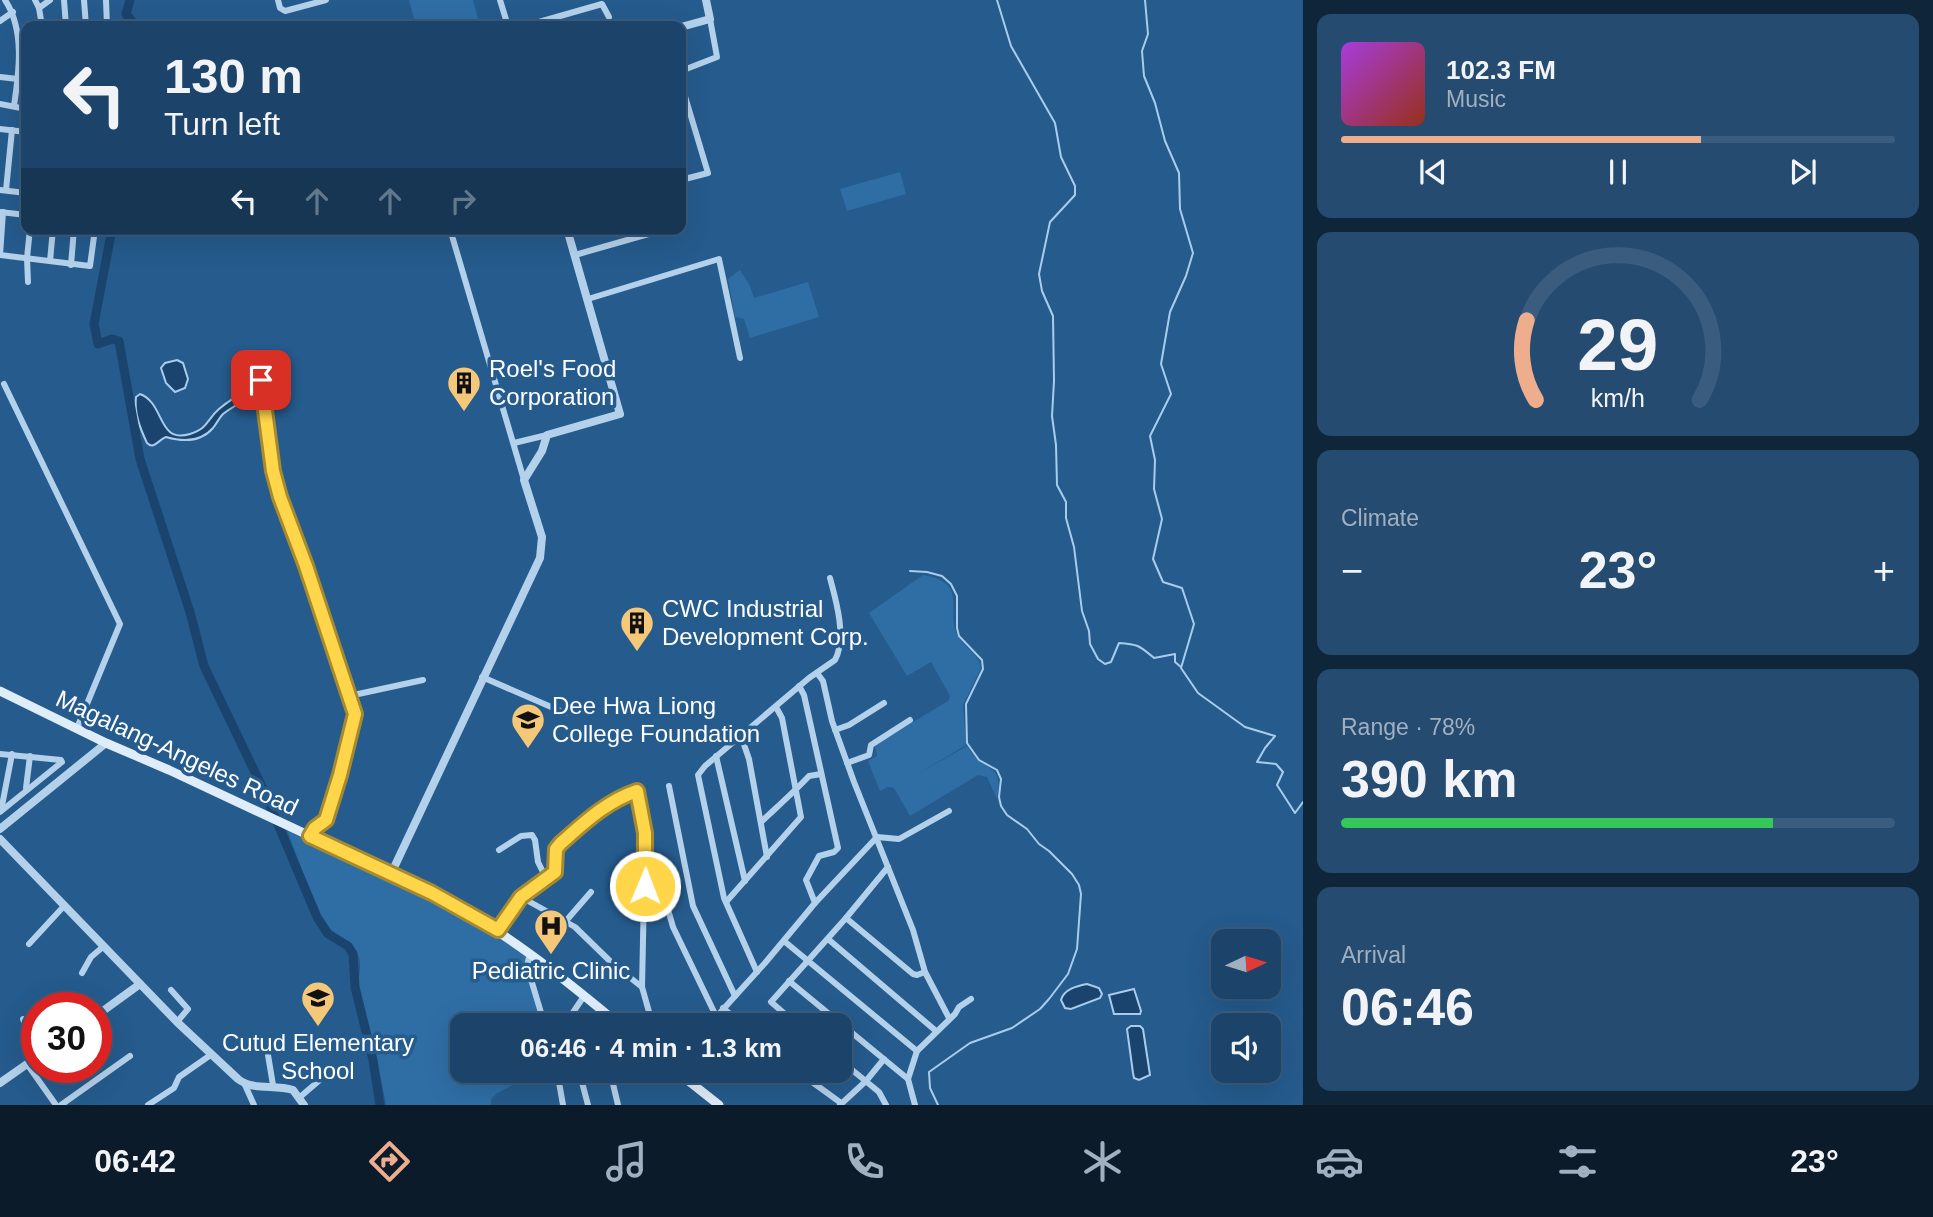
<!DOCTYPE html>
<html lang="en">
<head>
<meta charset="utf-8">
<style>
  body { margin:0; font-family:Arial,sans-serif; background:#254b70; color:#f1f3f6; height:100vh; display:flex; flex-direction:column; font-size:26px; white-space:nowrap }
  * { box-sizing:border-box; margin:0 }
  p { font-size:23px; color:#a0b0c1 }
  .icon { flex:none; width:38px; height:38px; fill:none; stroke:currentColor; stroke-width:2; stroke-linecap:round; stroke-linejoin:round }
  .map { position:relative; flex:1; overflow:hidden }
  .drawer { display:flex; flex-direction:column; gap:14px; padding:14px; background:#0f253a; width:630px }
  .drawer>* { flex:none }
  .hud { position:absolute; left:21px; top:21px; width:665px; height:214px; border-radius:14px; box-shadow:0 7px 28px #0002,0 0 0 2px #3a5c7e; background:#1c446a; color:#f1f3f6; overflow:hidden }
  .needle { width:46px; rotate:86deg }
  .controls { position:absolute; left:1211px; top:929px; display:grid; gap:14px }
  .controls a { display:grid; place-items:center; width:70px; height:70px; border-radius:14px; background:#1c446a; box-shadow:0 7px 28px #0002,0 0 0 2px #3a5c7e; font-size:35px }
  .speed { position:absolute; left:21px; top:992px; display:flex; gap:14px; font-size:35px; font-weight:700; text-align:center }
  .speed>* { display:grid; place-content:center; width:91px; height:91px; border-radius:50%; background:#1c446a; box-shadow:0 7px 28px #0002,0 0 0 2px #3a5c7e; line-height:1 }
  .speed .limit { border:10px solid #d22; background:#fff; color:#111 }
  .pin { position:absolute; display:grid; place-items:center; width:60px; height:60px; color:#fff; margin:-30px; border-radius:14px; box-shadow:0 4px 10px #0006 }
  .me { position:absolute; width:77px; margin:-38px; rotate:1deg; stroke-linejoin:round; filter:drop-shadow(0 0 5px #0008) }
  .turn { display:flex; align-items:center; gap:24px; height:147px; padding:0 28px; font-size:32px }
  .turn .icon { width:91px; height:91px; stroke-width:2.5 }
  .turn b { display:block; font-size:49px; line-height:60px }
  .lanes { display:flex; align-items:center; height:66px; padding:0 28px; background:#0003; justify-content:center; gap:35px; direction:ltr }
  .lanes .off { opacity:.35 }
  .big { font-size:52px; font-weight:600; line-height:1.1 }
  .drawer .tile { flex:1; display:flex; flex-direction:column; justify-content:center; gap:10px; min-width:0; padding:0 24px; border-radius:14px; background:#254b70 }
  .drawer .dial { align-items:center; gap:0 }
  .dial svg { height:182px; overflow:visible; fill:none; stroke:#3a5c7e; stroke-width:7; stroke-linecap:round; text-anchor:middle }
  .dial text { fill:#f1f3f6; stroke:none }
  .song { display:flex; align-items:center; gap:21px }
  .cover { width:84px; height:84px; border-radius:10px; background:linear-gradient(135deg,hsl(280 70% 55%),hsl(10 70% 35%)) }
  .played { height:7px; border-radius:4px; background:linear-gradient(90deg,#eead8d 65%,#3a5c7e 65%) }
  .keys { display:flex; justify-content:space-around; direction:ltr }
  .heat { display:flex; justify-content:space-between; align-items:center; font-size:38px; direction:ltr }
  .charge { height:10px; border-radius:5px; background:linear-gradient(90deg,#34c759 78%,#3a5c7e 0) }
  .trip { position:absolute; left:450px; top:1013px; width:402px; height:70px; border-radius:14px; background:#1c446a; box-shadow:0 7px 28px #0002,0 0 0 2px #3a5c7e; font-weight:600; line-height:70px; text-align:center }
  .tabs { display:flex; height:112px; justify-content:space-around; align-items:center; background:#0b1b2a; color:#a0b0c1 }
  .tabs .icon { width:49px; height:49px }
  .tabs .selected { color:#eead8d }
  .tabs b { font-size:32px; color:#f1f3f6 }
  main { display:flex; flex:1; min-height:0 }
  .map>svg:first-child { display:block }
  .green { fill:#2f6ea5 }
  .water { fill:#1a446d; stroke:#a8cdec; stroke-width:2 }
  .lines { fill:none; stroke-linecap:round; stroke-linejoin:round }
  .stream { stroke:#a8cdec; stroke-width:2 }
  .river { stroke:#1a446d; stroke-width:9 }
  .minor { stroke:#b4d1eb; stroke-width:6 }
  .tertiary { stroke:#b4d1eb; stroke-width:8 }
  .secondary { stroke:#dfecf9; stroke-width:9 }
  .route-casing { stroke:#a68a30; stroke-width:18 }
  .route { stroke:#ffd54a; stroke-width:12 }
  .labels { text-anchor:middle; stroke-width:7; stroke-linejoin:round; paint-order:stroke }
  .poi-label { font-size:24px; fill:#fff; stroke:#255b8d; text-anchor:start }
  .street-label { font-size:24px; fill:#fff; stroke:#255b8d }
</style>
</head>
<body>
<main>
<div class="map">
<svg width="1303" height="1105" viewBox="0 0 1303 1105">
  <rect width="100%" height="100%" fill="#255b8d"/>
  <g class="green">
    <polygon points="409,0 473,0 480,26 416,26"/>
    <polygon points="900,172 906,194 847,211 840,189"/>
    <polygon points="740,270 750,286 754,298 808,282 819,317 750,338 744,319 735,317 728,279"/>
    <path d="M 923,575 C 971,583 944,612 958,636 C 965,649 978,653 981,668 L 963,705 L 966,745 L 918,774 L 967,746 C 982,772 1005,762 997,799 L 987,777 L 978,775 L 910,816 L 894,788 L 888,787 L 880,791 L 868,761 L 877,756 L 875,745 L 948,701 L 950,696 L 931,662 L 907,676 L 869,613 Z"/>
    <path d="M 286,827 L 447,902 L 529,954 L 545,1025 L 462,1026 L 462,1071 L 538,1071 L 496,1094 L 491,1100 L 491,1105 L 386,1105 C 380,1067 367,1031 359,994 C 356,979 365,964 356,951 C 349,939 331,933 320,919 Z"/>
  </g>
  <g class="water">
    <polygon points="177,360 183,363 188,379 185,388 175,392 166,383 161,368 165,363"/>
    <path d="M 247,391 L 250,393 C 243,403 233,406 223,414 C 219,418 217,423 213,428 C 201,442 183,442 166,437 C 158,440 154,450 147,443 C 140,428 134,413 136,397 L 140,394 C 165,403 157,444 190,434 C 209,428 206,420 219,409 C 227,402 237,396 247,391 Z"/>
    <path d="M 1087,984 L 1099,988 L 1102,994 L 1100,998 L 1071,1009 L 1065,1008 L 1061,1000 C 1064,989 1077,986 1087,984 Z"/>
    <polygon points="1134,989 1141,1011 1140,1014 1114,1014 1109,995"/>
    <polygon points="1131,1026 1140,1026 1143,1029 1150,1075 1139,1080 1134,1078 1133,1073 1127,1029"/>
  </g>
  <g class="lines">
    <g class="stream">
      <path d="M 997,0 L 1011,46 L 1055,123 L 1061,157 L 1075,186 L 1075,195 L 1050,222 L 1039,274 L 1042,291 L 1053,316 L 1054,381 L 1052,416 L 1056,445 L 1057,485 L 1066,502 L 1066,518 L 1074,547 L 1082,611 L 1089,631 L 1090,644 L 1098,659 L 1105,664 L 1111,662 L 1119,643 C 1138,644 1140,646 1154,658 L 1175,654 L 1175,662 L 1181,667"/>
      <polyline points="1145,0 1148,34 1142,51 1144,76 1155,103 1165,141 1179,173 1180,209 1193,253 1186,276 1170,312 1161,364 1171,394 1150,436 1155,460 1154,489 1162,519 1153,559 1163,582 1182,588 1194,624 1181,668 1198,693 1245,727 1275,736 1265,748 1257,762 1276,764 1283,772 1277,785 1295,813 1303,802"/>
      <polyline points="910,571 927,572 942,576 951,584 957,596 957,628 959,636 982,660 983,669 966,704 967,743 979,760 997,770 1001,779 999,797 1001,806 1007,815 1027,829 1039,844 1049,851 1072,874 1079,885 1081,894 1077,949 1068,974 1049,999 1040,1009 1012,1028 970,1043 929,1072 930,1088 938,1105"/>
    </g>
    <g class="river">
      <polyline points="130,0 126,14 136,26"/>
      <polyline points="112,229 94,324 98,344 112,339 119,341 140,459 190,612 204,666 264,791 317,917 328,934 348,946 353,954 355,987 373,1060 380,1105"/>
    </g>
    <g class="minor">
      <path d="M 5,0 C 25,30 19,72 14,106"/>
      <polyline points="35,0 39,8 42,26"/>
      <polyline points="64,0 66,26"/>
      <polyline points="84,0 86,26"/>
      <polyline points="106,0 107,26"/>
      <polyline points="278,0 280,8 285,11 326,0"/>
      <polyline points="500,0 508,26"/>
      <polyline points="39,8 50,0"/>
      <polyline points="0,21 13,12"/>
      <polyline points="525,26 602,4 609,17"/>
      <polyline points="681,71 717,57 710,19"/>
      <polyline points="0,77 18,79"/>
      <polyline points="681,83 708,173 681,180"/>
      <polyline points="0,104 26,109"/>
      <polyline points="0,129 26,132"/>
      <polyline points="0,190 26,193"/>
      <polyline points="6,190 12,130"/>
      <polyline points="0,212 26,215"/>
      <polyline points="321,229 322,232 333,229"/>
      <polyline points="450,229 524,480"/>
      <polyline points="0,255 90,266 95,229"/>
      <polyline points="0,255 3,212"/>
      <polyline points="575,255 666,229"/>
      <polyline points="50,261 53,229"/>
      <polyline points="71,265 74,229"/>
      <polyline points="28,282 27,258 30,229"/>
      <polyline points="588,299 719,259 740,358"/>
      <polyline points="261,380 273,471 280,497 306,566 355,714 340,775 326,820 315,828 310,836"/>
      <polyline points="4,384 120,624 77,728"/>
      <polyline points="514,443 547,435"/>
      <polyline points="817,673 823,681 832,721 854,782 913,930 925,972 949,1018"/>
      <polyline points="482,677 565,713"/>
      <polyline points="799,686 804,695 838,848 834,852 819,856 806,880 815,903"/>
      <polyline points="349,696 423,680"/>
      <polyline points="835,730 849,725 884,703"/>
      <polyline points="741,736 749,759 767,857"/>
      <polyline points="0,754 61,760 62,762 0,812"/>
      <polyline points="716,756 745,881"/>
      <polyline points="847,763 869,755 871,745 910,720"/>
      <polyline points="669,786 693,906 735,996"/>
      <polyline points="26,788 30,756"/>
      <polyline points="1,811 12,754"/>
      <path d="M 761,822 C 777,807 794,792 809,776 L 821,774"/>
      <polyline points="499,850 521,836 532,835 535,840 538,862 546,878"/>
      <polyline points="521,897 575,927 614,965 642,987"/>
      <polyline points="665,899 673,927 716,1016"/>
      <polyline points="726,902 801,817 782,718 776,707"/>
      <polyline points="846,918 913,974 917,975 925,972"/>
      <polyline points="565,922 591,892"/>
      <path d="M 498,930 L 521,897 L 555,872 L 556,849 L 561,843 C 585,822 607,801 637,791 L 645,846 L 642,987 L 653,1026"/>
      <polyline points="828,939 936,1031"/>
      <polyline points="784,941 917,1051"/>
      <polyline points="29,944 64,906"/>
      <polyline points="530,953 527,966 545,1026"/>
      <path d="M 757,972 L 724,898 L 698,775 L 705,766 L 809,678 L 835,660 C 847,638 836,600 830,578"/>
      <polyline points="82,973 91,957 104,946"/>
      <polyline points="789,981 908,1079"/>
      <polyline points="171,990 188,1009 177,1022"/>
      <polyline points="723,1008 744,1026"/>
      <polyline points="23,1019 25,1025 37,1037"/>
      <polyline points="569,1026 570,1017 584,996"/>
      <polyline points="708,1026 765,963 815,903 877,837 899,839 949,811"/>
      <polyline points="799,1026 771,1002 846,918 888,867"/>
      <polyline points="268,1055 273,1085"/>
      <polyline points="840,1060 879,1092 886,1105"/>
      <polyline points="27,1064 56,1105"/>
      <polyline points="557,1071 563,1105"/>
      <polyline points="579,1071 588,1105"/>
      <polyline points="610,1071 618,1105"/>
      <polyline points="797,1071 841,1103"/>
      <polyline points="245,1085 254,1105"/>
      <polyline points="300,1097 328,1073"/>
      <polyline points="61,1105 130,1056"/>
      <polyline points="148,1105 174,1088 179,1077 212,1054"/>
      <polyline points="840,1105 866,1081 884,1059"/>
      <polyline points="915,1105 908,1079 917,1051 955,1014 959,1007 971,999"/>
    </g>
    <g class="tertiary">
      <polyline points="681,27 710,19 706,0"/>
      <polyline points="0,829 106,743"/>
      <path d="M 0,839 L 177,1022 L 238,1079 C 253,1091 274,1084 293,1090 L 304,1105"/>
      <polyline points="391,874 540,558 542,537 524,480 542,451 547,435 620,414 567,229"/>
      <polyline points="96,1016 140,984"/>
      <polyline points="0,1083 37,1057"/>
    </g>
    <g class="secondary">
      <path d="M 0,691 L 106,743 L 169,770 L 432,893 C 501,928 561,976 621,1026"/>
      <polyline points="676,1071 719,1105"/>
    </g>
  </g>
  <g class="lines">
    <g class="route-casing">
      <path id="route" d="M 261,380 L 273,471 L 280,497 L 306,566 L 355,714 L 340,775 L 326,820 L 315,828 L 310,836 L 432,893 L 498,930 L 521,897 L 555,872 L 556,849 L 561,843 C 585,822 607,801 637,791 L 645,833 L 645,886"/>
    </g>
    <use href="#route" class="route"/>
  </g>
  <defs>
    <g id="building-pin" transform="scale(1.75)"><path d="M0 17L-7.5 6A9.5 9.5 0 1 1 7.5 6Z" fill="#f5c778" stroke="#255b8d"/><path d="M-4-6H4V6H1V3H-1V6H-4ZM-2.5-4.3h1.7v1.8h-1.7ZM.8-4.3h1.7v1.8H.8ZM-2.5-1h1.7V.8h-1.7ZM.8-1h1.7V.8H.8Z" fill="#111"/></g>
    <g id="university-pin" transform="scale(1.75)"><path d="M0 17L-7.5 6A9.5 9.5 0 1 1 7.5 6Z" fill="#f5c778" stroke="#255b8d"/><path d="M0-5L7-2L0 1L-7-2ZM-4 1L0 2.5L4 1V4Q0 6-4 4Z" fill="#111"/></g>
    <g id="hospital-pin" transform="scale(1.75)"><path d="M0 17L-7.5 6A9.5 9.5 0 1 1 7.5 6Z" fill="#f5c778" stroke="#255b8d"/><path d="M-5-5h3v3.5h4V-5h3V5h-3V1.5h-4V5h-3Z" fill="#111"/></g>
    <g id="school-pin" transform="scale(1.75)"><path d="M0 17L-7.5 6A9.5 9.5 0 1 1 7.5 6Z" fill="#f5c778" stroke="#255b8d"/><path d="M0-5L7-2L0 1L-7-2ZM-4 1L0 2.5L4 1V4Q0 6-4 4Z" fill="#111"/></g>
  </defs>
  <g fill-rule="evenodd">
    <use href="#building-pin" x="464" y="383"/>
    <use href="#building-pin" x="637" y="623"/>
    <use href="#university-pin" x="528" y="720"/>
    <use href="#hospital-pin" x="551" y="926"/>
    <use href="#school-pin" x="318" y="998"/>
  </g>
  <g class="labels">
    <g class="poi-label">
      <text x="489" y="377">Roel's Food<tspan x="489" dy="28">Corporation</tspan></text>
      <text x="662" y="617">CWC Industrial<tspan x="662" dy="28">Development Corp.</tspan></text>
      <text x="552" y="714">Dee Hwa Liong<tspan x="552" dy="28">College Foundation</tspan></text>
      <text x="551" y="979" text-anchor="middle">Pediatric Clinic</text>
      <text x="318" y="1051" text-anchor="middle">Cutud Elementary<tspan x="318" dy="28">School</tspan></text>
    </g>
    <g class="street-label">
      <text transform="translate(177 753) rotate(25)" y="8">Magalang-Angeles Road</text>
    </g>
  </g>
</svg>
<div class="controls">
<a><svg class="needle" viewBox="-14 -14 28 28"><path d="M0-13l5 13h-10z" fill="#e53935"/><path d="M0 13l5-13h-10z" fill="#a0b0c1"/></svg></a>
<a><svg class="icon" aria-label="sound" viewBox="0 0 24 24"><path d="M4 9h4l5-4v14l-5-4H4zM17 9q2 3 0 6"/></svg></a>
</div>
<div class="speed"><div class="limit">30</div></div>
<div class="pin" style="left:261px;top:380px;background:#d93025"><svg class="icon" aria-label="arrive" viewBox="0 0 24 24"><path d="M6 21V4h12l-3 4 3 4H6"/></svg></div>
<svg class="me" style="left:645px;top:886px" viewBox="-20 -20 40 40"><circle r="17" fill="#ffd54a" stroke="#fff" stroke-width="3"/><path d="M0-11L8 9 0 5-8 9z" fill="#fff"/></svg>
<div class="trip">06:46 · 4 min · 1.3 km</div>
<div class="hud">
<div class="turn"><svg class="icon" aria-label="left" viewBox="0 0 24 24"><path d="M17 20v-9H6M10 6l-5 5 5 5"/></svg><div><b>130 m</b>Turn left</div></div>
<div class="lanes"><svg class="icon" aria-label="left" viewBox="0 0 24 24"><path d="M17 20v-9H6M10 6l-5 5 5 5"/></svg><svg class="icon off" aria-label="ahead" viewBox="0 0 24 24"><path d="M12 20V5M6 11l6-6 6 6"/></svg><svg class="icon off" aria-label="ahead" viewBox="0 0 24 24"><path d="M12 20V5M6 11l6-6 6 6"/></svg><svg class="icon off" aria-label="right" viewBox="0 0 24 24"><path d="M7 20v-9h11M14 6l5 5-5 5"/></svg></div>
</div>
</div>
<section class="drawer">
<div class="tile">
<div class="song"><i class="cover"></i><div><b>102.3 FM</b><p>Music</p></div></div>
<div class="played"></div>
<div class="keys"><svg class="icon" aria-label="previous" viewBox="0 0 24 24"><path d="M18 5L8 12l10 7zM5 5v14"/></svg><svg class="icon" aria-label="pause" viewBox="0 0 24 24"><path d="M8 5v14M16 5v14"/></svg><svg class="icon" aria-label="next" viewBox="0 0 24 24"><path d="M6 5l10 7-10 7zM19 5v14"/></svg></div>
</div>
<div class="tile dial"><svg viewBox="0 0 100 80">
<path d="M14 69A42 42 0 1 1 86 69"/>
<path d="M14 69A42 42 0 0 1 10 34" stroke="#eead8d"/>
<text x="50" y="56" font-size="32" font-weight="700">29</text>
<text x="50" y="72" font-size="11">km/h</text>
</svg></div>
<div class="tile"><p>Climate</p>
<div class="heat"><a>−</a><b class="big">23°</b><a>+</a></div>
</div>
<div class="tile"><p>Range · 78%</p><b class="big">390 km</b><div class="charge"></div></div>
<div class="tile"><p>Arrival</p><b class="big">06:46</b></div>
</section>
</main>
<nav class="tabs">
<b>06:42</b>
<svg class="icon selected" aria-label="directions" viewBox="0 0 24 24"><path d="M12 3l9 9-9 9-9-9zM9 14v-3h6M13 9l2 2-2 2"/></svg>
<svg class="icon" aria-label="music" viewBox="0 0 24 24"><path d="M9 18V5l10-2v13"/><circle cx="6" cy="18" r="3"/><circle cx="16" cy="16" r="3"/></svg>
<svg class="icon" aria-label="phone" viewBox="0 0 24 24"><path d="M5 4h4l2 5-3 2q2 4 5 5l2-3 5 2v4C11 20 4 13 5 4z"/></svg>
<svg class="icon" aria-label="climate" viewBox="0 0 24 24"><path d="M12 3v18M4 7l16 10M4 17L20 7"/></svg>
<svg class="icon" aria-label="car" viewBox="0 0 24 24"><path d="M5 17H2v-5l4-1 3-4h7l3 4 3 1v5h-3M9 17h6M6 11h13"/><circle cx="7" cy="17" r="2"/><circle cx="17" cy="17" r="2"/></svg>
<svg class="icon" aria-label="filters" viewBox="0 0 24 24"><path d="M4 7h16M4 17h16"/><circle cx="9" cy="7" r="2"/><circle cx="15" cy="17" r="2"/></svg>
<b>23°</b>
</nav>
</body>
</html>
